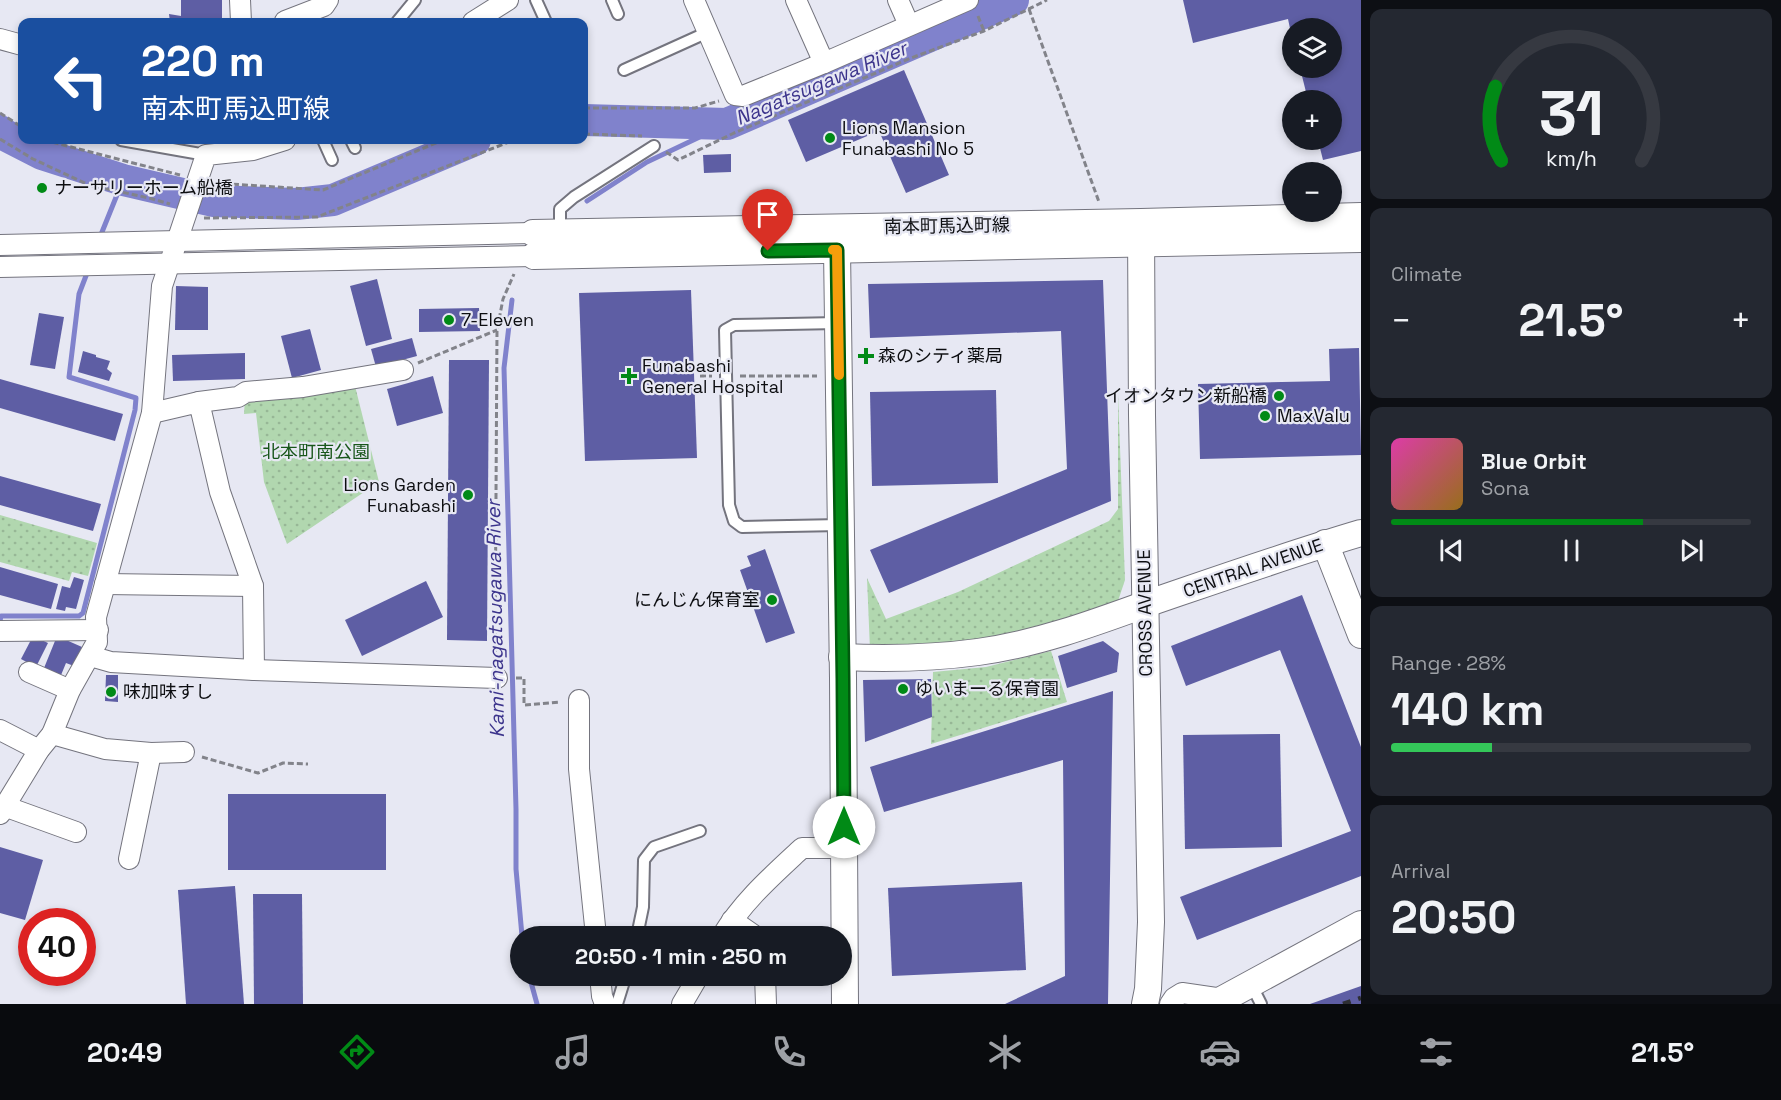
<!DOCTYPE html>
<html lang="en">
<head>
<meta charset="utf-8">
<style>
  body { margin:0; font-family:"Space Grotesk","Noto Sans JP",sans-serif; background:#242831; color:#f1f3f6; height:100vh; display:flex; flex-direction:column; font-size:22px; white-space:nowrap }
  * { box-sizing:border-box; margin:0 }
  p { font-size:20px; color:#9ea1a6 }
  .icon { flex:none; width:33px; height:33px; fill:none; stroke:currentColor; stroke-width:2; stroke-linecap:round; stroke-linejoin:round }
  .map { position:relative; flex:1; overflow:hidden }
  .panel { display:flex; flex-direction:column; gap:9px; padding:9px; background:#0d0f14; width:420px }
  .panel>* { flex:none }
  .hud { position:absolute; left:18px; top:18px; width:570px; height:126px; border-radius:12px; box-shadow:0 3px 9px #0003; background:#1a4fa0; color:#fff; overflow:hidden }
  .tools { position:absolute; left:1282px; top:18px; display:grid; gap:12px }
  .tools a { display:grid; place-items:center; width:60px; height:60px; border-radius:50%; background:#171b24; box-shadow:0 3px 9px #0003; font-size:30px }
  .speed { position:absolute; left:18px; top:908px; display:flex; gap:12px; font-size:30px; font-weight:700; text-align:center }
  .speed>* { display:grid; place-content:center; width:78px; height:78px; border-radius:50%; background:#171b24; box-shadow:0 3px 9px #0003; line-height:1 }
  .speed .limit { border:9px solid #d22; background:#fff; color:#111 }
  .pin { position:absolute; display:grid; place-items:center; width:51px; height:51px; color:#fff; margin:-62px -26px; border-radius:50% 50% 50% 0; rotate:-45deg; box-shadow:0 0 6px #0007 }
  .pin .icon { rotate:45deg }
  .me { position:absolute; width:66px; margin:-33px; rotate:0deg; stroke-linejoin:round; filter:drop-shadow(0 0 4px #0008) }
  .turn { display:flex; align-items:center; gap:21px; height:126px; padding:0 24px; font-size:27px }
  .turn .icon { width:78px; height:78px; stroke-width:2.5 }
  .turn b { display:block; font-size:42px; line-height:51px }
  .big { font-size:45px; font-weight:700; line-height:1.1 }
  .panel .tile { flex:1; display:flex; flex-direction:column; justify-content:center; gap:9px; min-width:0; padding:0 21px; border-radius:12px; background:#242831 }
  .panel .dial { align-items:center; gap:0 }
  .dial svg { height:156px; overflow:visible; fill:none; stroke:#363941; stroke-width:7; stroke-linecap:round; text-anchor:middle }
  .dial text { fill:#f1f3f6; stroke:none }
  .song { display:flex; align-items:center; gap:18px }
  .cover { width:72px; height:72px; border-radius:9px; background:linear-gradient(135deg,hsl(320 70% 55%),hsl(40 70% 35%)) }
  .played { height:6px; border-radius:3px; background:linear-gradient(90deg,#018a16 70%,#363941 70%) }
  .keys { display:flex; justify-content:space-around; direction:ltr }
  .heat { display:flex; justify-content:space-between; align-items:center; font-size:33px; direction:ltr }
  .charge { height:9px; border-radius:4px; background:linear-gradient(90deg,#34c759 28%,#363941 0) }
  .trip { position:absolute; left:510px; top:926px; width:342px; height:60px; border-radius:30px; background:#171b24; box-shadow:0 3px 9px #0003; font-weight:700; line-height:60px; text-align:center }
  .menu { display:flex; height:96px; justify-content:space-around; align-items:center; background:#090b0e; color:#9ea1a6 }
  .menu .icon { width:42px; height:42px }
  .menu .selected { color:#018a16 }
  .menu b { font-size:27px; color:#f1f3f6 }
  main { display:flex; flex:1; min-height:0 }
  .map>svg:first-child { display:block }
  .park { fill:url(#park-dots) }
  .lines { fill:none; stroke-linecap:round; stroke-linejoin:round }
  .stream { stroke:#8082cc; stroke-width:5 }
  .river { stroke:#8082cc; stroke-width:32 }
  .building { fill:#5e5ea4 }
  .service-casing { stroke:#74747e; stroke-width:14 }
  .minor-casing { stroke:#74747e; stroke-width:22 }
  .tertiary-casing { stroke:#74747e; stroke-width:28 }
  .path { stroke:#82838a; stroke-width:3; stroke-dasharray:6 3; stroke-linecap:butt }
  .service { stroke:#fff; stroke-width:10 }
  .minor { stroke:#fff; stroke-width:20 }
  .tertiary { stroke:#fff; stroke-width:26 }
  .rail { stroke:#2d2e32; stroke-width:4.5; stroke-dasharray:8 8; stroke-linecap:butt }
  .route-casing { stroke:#015a0e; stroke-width:15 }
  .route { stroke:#018a16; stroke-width:10 }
  .slow { stroke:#f59e0b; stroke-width:10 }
  .poi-dot { fill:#018a16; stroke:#e7e8f3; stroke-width:2 }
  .labels { text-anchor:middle; stroke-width:4.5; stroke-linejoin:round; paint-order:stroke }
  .poi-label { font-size:18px; fill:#0d0e11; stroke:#e7e8f3; text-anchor:start }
  .street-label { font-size:18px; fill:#0d0e11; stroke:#e7e8f3 }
  .park-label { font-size:18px; fill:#18561a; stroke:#e7e8f3 }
  .water-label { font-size:20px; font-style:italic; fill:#3c348c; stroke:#e7e8f3 }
</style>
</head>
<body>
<main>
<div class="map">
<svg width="1361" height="1004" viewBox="0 0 1361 1004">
  <defs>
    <pattern id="park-dots" width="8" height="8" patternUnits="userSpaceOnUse" patternTransform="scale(1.5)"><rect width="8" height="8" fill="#b1d7af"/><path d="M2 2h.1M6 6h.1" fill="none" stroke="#97b796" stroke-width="1.8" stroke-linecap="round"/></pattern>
  </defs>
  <rect width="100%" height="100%" fill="#e7e8f3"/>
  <g class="park">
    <polygon points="355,386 379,482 287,544 264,482 256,413 244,414 245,398"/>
    <polygon points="1118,394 1125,580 1116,607 984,643 870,650 867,578 886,619 958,592 1109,521 1118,509"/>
    <polygon points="0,515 97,543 88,576 72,572 69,581 0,562"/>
    <polygon points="1051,651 1067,702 931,744 933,672 986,667"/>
  </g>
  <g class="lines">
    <g class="stream">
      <polyline points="587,201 647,162 727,124"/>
      <polyline points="100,237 123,180"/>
      <polyline points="512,300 504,368 516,809 516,869 522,936"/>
      <polyline points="0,621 1,616 79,616 83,613 135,410 136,398 69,377 79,294 89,268"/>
      <polyline points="529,975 537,1004"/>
    </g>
    <g class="river">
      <polyline points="584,120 727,124 1013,0"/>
      <polyline points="0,131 5,135 42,154 123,180 213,201 296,204 333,200 475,140"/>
    </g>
  </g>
  <g class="building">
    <polygon points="181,0 222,0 222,22 170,22 169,14 181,16"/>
    <polygon points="1183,0 1361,0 1361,151 1323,160 1318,140 1332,140 1332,100 1308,100 1300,68 1332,68 1332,28 1293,28 1292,38 1288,19 1193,43"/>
    <polygon points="904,70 949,175 906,193 879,131 806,162 788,120"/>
    <polygon points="731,154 731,172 704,173 703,155"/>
    <polygon points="377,279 392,339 366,346 350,286"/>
    <polygon points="1103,280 1111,501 889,593 870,550 1067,469 1061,331 870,338 868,284"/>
    <polygon points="176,286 208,287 208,330 175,330"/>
    <polygon points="691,290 697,458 585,461 579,293"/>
    <polygon points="479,308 480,331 419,332 419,309"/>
    <polygon points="39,313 64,317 55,369 30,365"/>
    <polygon points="310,329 321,370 292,378 281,336"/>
    <polygon points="412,338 417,356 376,367 371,349"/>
    <polygon points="1359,348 1361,455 1200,459 1198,384 1330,381 1329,349"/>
    <polygon points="83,351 96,355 96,357 110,361 107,369 112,373 109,381 78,372"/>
    <polygon points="245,353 245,379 173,381 172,355"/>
    <polygon points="449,360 489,360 487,641 447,640"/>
    <polygon points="433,376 443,413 397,426 387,389"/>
    <polygon points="0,379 123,414 115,441 0,408"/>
    <polygon points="996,390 998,483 872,486 870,392"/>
    <polygon points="0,476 101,504 93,531 0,505"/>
    <polygon points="765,549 795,633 766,643 740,570 751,566 747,556"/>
    <polygon points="0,567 58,584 51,609 0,595"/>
    <polygon points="74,577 84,580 76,609 66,607 65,611 56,609 62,586 70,588"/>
    <polygon points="426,581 443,617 362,656 345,620"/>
    <polygon points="1302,595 1361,747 1361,876 1197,940 1180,897 1351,831 1280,650 1186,686 1171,646"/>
    <polygon points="33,636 48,643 36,667 21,659"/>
    <polygon points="57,636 82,647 74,666 66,663 59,680 42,673"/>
    <polygon points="1103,641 1119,653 1117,672 1067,688 1058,656"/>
    <polygon points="106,675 118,675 118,702 105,701"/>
    <polygon points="931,679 932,717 865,742 863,680"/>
    <polygon points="1113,691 1108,1004 1005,1004 1065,976 1063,760 884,812 870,767"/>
    <polygon points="1280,734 1282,847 1185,849 1183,735"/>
    <rect x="228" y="794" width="158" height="76"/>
    <polygon points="0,847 43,860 25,920 0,913"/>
    <polygon points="1022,882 1026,970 892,976 888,888"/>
    <polygon points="235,886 244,1004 186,1004 178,890"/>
    <polygon points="253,894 302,894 303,1004 254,1004"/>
    <polygon points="1361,986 1361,1004 1310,1004"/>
  </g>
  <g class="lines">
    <g class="service-casing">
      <g id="service">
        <polyline points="536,0 546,22"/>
        <polyline points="612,0 618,14"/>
        <polyline points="397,22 415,0"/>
        <polyline points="624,70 708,32"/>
        <polyline points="121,140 206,155"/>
        <polyline points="323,140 332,160"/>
        <polyline points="351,140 355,148"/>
        <polyline points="560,233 560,209 574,197 654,146"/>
        <polyline points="838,323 734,325 725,330 729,505 734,521 742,527 841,525"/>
        <polyline points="637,936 643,907 644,860 654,847 700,831"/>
        <polyline points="1251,984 1261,1004"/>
        <polyline points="617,1004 626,975"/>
      </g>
    </g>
    <g class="minor-casing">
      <g id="minor">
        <polyline points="240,0 241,22"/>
        <polyline points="694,0 735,95 743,96 824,63 968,0"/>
        <polyline points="796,0 824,63"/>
        <polyline points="898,0 909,25"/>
        <polyline points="285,21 324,6 328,0"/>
        <polyline points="473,22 508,0"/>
        <polyline points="0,39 22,45"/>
        <polyline points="0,245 533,233"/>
        <polyline points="0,267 534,256"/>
        <polyline points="199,402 238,397 246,392 303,387 403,370"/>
        <polyline points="152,413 199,402 220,492 253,586 254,670"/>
        <polyline points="105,584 253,586"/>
        <polyline points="0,631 98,630"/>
        <polyline points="90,656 111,662 254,670 497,678"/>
        <polyline points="29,672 70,690"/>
        <polyline points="579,700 579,769 596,936"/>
        <polyline points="0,730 39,750"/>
        <polyline points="52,734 105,749 151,753 184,752"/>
        <polyline points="4,806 76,832"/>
        <polyline points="0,814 39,750 52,734 70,690 97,642 96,617 152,413 162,286 206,155 253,150 285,140"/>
        <polyline points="129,859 151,753"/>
        <polyline points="732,920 755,936"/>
        <path d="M 722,936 C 743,901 773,875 802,848 L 844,848"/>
        <polyline points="600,975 602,996 605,1004"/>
        <polyline points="765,975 766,1004"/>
        <polyline points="682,1004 699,975"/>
        <polyline points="1170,1004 1174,998 1182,993 1223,999"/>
      </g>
    </g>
    <g class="tertiary-casing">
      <g id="tertiary">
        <polyline points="1141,226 1142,415 1151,922 1148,989 1145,1004"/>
        <polyline points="533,233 1141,222 1361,216"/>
        <polyline points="837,250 843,678 845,1004"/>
        <polyline points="534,256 1361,239"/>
        <polyline points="1325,543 1361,635"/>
        <path d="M 842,657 C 887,659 934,658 978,652 C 1037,644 1094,623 1149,603 C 1219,579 1290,554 1361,533"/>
        <polyline points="1223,999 1361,924"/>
      </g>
    </g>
    <g class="path">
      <polyline points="1029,9 1099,202"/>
      <polyline points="978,16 984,31"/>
      <polyline points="584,108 695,108 719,101"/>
      <polyline points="0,113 22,127"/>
      <polyline points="584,134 642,136"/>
      <polyline points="0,139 33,159 89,185 149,198 170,204"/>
      <polyline points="44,140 180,175"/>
      <polyline points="666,152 678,160 734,133 911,58 984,31 1047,0"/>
      <polyline points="215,183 323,190 443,140"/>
      <polyline points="204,218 317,217 514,140"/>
      <polyline points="418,363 497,330"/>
      <polyline points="700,376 712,376"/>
      <polyline points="740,376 817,376"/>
      <polyline points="495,661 497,330 503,299 514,274"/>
      <polyline points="516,678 524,678 524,705 560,702"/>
      <polyline points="202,757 258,773 283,763 308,764"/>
    </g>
    <use href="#service" class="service"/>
    <use href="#minor" class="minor"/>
    <use href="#tertiary" class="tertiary"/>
    <polyline class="rail" points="1343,1004 1361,998"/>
  </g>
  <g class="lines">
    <g class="route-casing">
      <polyline id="route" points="768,251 837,250 843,678 844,827"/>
    </g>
    <use href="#route" class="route"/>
    <polyline class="slow" points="833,250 837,250 839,375"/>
  </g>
  <g class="poi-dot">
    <circle cx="830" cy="138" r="6"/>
    <circle cx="42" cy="188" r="6"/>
    <circle cx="449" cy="320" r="6"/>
    <path d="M863 347h6v6h6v6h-6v6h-6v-6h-6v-6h6z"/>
    <path d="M626 367h6v6h6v6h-6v6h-6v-6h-6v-6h6z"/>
    <circle cx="1279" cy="396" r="6"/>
    <circle cx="1265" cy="416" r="6"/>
    <circle cx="468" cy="495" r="6"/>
    <circle cx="772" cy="600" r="6"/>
    <circle cx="903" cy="689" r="6"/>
    <circle cx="111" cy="692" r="6"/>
  </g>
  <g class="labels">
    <g class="poi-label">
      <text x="842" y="134">Lions Mansion<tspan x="842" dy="21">Funabashi No 5</tspan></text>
      <text x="54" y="194">ナーサリーホーム船橋</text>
      <text x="461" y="326">7-Eleven</text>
      <text x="878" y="362">森のシティ薬局</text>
      <text x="642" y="372">Funabashi<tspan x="642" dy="21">General Hospital</tspan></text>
      <text x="1267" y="402" text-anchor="end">イオンタウン新船橋</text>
      <text x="1277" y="422">MaxValu</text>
      <text x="456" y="491" text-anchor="end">Lions Garden<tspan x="456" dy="21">Funabashi</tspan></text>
      <text x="760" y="606" text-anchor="end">にんじん保育室</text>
      <text x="915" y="695">ゆいまーる保育園</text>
      <text x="123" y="698">味加味すし</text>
    </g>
    <g class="street-label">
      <text transform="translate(947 226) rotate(-1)" y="6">南本町馬込町線</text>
      <text transform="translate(1253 568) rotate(-19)" y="6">CENTRAL AVENUE</text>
      <text transform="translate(1145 613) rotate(-91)" y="6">CROSS AVENUE</text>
    </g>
    <g class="park-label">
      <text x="316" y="458">北本町南公園</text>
    </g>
    <g class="water-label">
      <text transform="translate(821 83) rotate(-23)" y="7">Nagatsugawa River</text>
      <text transform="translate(495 619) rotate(-91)" y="7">Kami-nagatsugawa River</text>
    </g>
  </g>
</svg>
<div class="tools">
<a><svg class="icon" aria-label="layers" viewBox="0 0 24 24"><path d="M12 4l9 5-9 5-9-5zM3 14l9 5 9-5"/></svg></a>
<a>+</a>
<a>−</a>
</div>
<div class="speed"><div class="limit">40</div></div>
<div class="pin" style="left:768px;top:251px;background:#d93025"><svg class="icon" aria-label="arrive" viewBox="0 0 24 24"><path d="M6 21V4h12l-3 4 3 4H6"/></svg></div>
<svg class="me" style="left:844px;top:827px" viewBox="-20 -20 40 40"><circle r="19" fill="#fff"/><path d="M0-13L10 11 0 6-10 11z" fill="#018a16"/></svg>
<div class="trip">20:50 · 1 min · 250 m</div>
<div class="hud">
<div class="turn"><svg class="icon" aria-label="left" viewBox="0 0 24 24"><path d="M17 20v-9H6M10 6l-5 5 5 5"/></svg><div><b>220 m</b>南本町馬込町線</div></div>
</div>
</div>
<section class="panel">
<div class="tile dial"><svg viewBox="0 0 100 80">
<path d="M14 69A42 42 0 1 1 86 69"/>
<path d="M14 69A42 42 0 0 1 11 31" stroke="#018a16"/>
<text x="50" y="56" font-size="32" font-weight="700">31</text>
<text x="50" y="72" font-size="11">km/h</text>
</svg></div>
<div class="tile"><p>Climate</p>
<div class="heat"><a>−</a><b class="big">21.5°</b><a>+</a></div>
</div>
<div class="tile">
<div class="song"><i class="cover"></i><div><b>Blue Orbit</b><p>Sona</p></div></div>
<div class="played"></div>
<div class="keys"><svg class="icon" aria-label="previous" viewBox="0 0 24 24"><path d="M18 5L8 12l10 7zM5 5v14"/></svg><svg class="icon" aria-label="pause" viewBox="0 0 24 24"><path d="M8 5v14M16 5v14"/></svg><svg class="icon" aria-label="next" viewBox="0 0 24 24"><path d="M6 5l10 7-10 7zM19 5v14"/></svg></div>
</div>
<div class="tile"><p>Range · 28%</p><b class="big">140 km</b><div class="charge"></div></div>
<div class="tile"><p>Arrival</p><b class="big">20:50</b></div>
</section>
</main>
<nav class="menu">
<b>20:49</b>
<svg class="icon selected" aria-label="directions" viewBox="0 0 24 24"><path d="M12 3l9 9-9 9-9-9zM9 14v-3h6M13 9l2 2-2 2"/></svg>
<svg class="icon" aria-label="music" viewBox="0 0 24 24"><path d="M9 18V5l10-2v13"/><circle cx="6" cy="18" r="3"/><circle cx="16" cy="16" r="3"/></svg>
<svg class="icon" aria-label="phone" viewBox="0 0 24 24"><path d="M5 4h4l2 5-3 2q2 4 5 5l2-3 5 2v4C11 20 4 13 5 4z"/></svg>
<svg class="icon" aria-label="climate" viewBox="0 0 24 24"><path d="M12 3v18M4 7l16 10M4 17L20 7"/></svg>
<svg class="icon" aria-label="car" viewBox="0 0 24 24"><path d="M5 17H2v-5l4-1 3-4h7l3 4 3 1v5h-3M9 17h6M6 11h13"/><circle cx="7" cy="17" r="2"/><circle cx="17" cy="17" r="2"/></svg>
<svg class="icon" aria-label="filters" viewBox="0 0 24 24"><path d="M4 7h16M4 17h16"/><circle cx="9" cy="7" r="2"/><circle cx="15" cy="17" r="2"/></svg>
<b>21.5°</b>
</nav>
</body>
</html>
